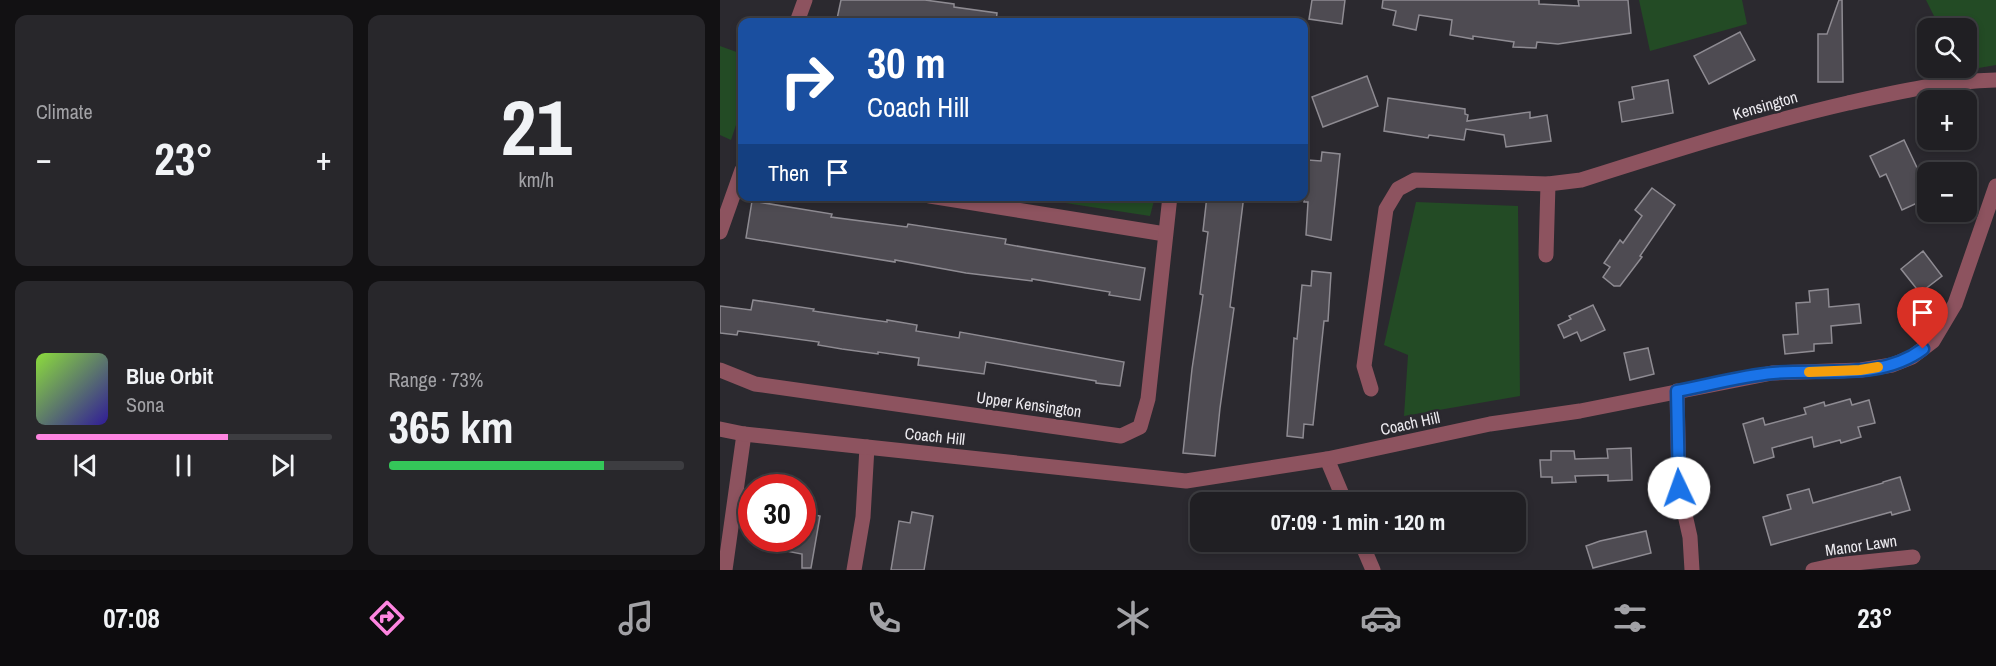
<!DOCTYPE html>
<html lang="en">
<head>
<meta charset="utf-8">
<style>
  body { margin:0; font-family:"Archivo Narrow",sans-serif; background:#28272b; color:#f1f3f6; height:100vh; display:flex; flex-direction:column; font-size:22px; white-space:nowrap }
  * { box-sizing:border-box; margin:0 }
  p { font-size:20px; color:#a2a2a6 }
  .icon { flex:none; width:33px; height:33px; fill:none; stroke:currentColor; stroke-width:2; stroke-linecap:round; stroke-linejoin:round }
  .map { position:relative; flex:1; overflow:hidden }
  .drawer { display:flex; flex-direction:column; gap:15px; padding:15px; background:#121113; width:720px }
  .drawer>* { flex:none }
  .top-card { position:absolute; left:18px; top:18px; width:570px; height:183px; border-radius:12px; box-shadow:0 3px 9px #0003,0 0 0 2px #3d3d41; background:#1a4fa0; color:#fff; overflow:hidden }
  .tools { position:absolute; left:1197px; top:18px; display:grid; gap:12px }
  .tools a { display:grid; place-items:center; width:60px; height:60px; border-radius:12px; background:#201f23; box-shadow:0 3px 9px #0003,0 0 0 2px #3d3d41; font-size:30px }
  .speed { position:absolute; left:18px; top:474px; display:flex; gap:12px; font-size:30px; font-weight:700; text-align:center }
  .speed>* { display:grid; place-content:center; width:78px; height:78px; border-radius:50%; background:#201f23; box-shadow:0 3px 9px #0003,0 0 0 2px #3d3d41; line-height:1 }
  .speed .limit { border:9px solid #d22; background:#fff; color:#111 }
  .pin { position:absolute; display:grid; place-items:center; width:51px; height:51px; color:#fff; margin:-62px -26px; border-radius:50% 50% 50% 0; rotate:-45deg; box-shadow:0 0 6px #0007 }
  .pin .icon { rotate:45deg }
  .me { position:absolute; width:66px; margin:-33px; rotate:357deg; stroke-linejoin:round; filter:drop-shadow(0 0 4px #0008) }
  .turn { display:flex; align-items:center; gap:21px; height:126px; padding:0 30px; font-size:27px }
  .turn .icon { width:78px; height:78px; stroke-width:2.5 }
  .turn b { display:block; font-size:42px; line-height:51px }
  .then { display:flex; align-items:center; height:57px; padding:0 30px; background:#0003; gap:12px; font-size:22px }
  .big { font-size:45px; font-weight:800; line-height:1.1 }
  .drawer .widget { flex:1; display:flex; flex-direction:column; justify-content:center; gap:9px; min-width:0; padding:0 21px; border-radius:12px; background:#28272b }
  .drawer .dial { align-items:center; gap:0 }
  .dial b { font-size:78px; line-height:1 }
  .song { display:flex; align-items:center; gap:18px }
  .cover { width:72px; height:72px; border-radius:9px; background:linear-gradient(135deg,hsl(90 70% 55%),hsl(250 70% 35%)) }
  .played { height:6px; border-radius:3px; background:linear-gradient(90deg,#fe85e0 65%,#3d3d41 65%) }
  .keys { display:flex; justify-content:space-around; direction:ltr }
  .heat { display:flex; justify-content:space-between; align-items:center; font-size:33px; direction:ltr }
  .charge { height:9px; border-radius:4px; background:linear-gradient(90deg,#34c759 73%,#3d3d41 0) }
  .drawer .tiles { flex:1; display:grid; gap:15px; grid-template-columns:repeat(2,1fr) }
  .trip { position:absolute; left:470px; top:492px; width:336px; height:60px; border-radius:12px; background:#201f23; box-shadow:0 3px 9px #0003,0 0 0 2px #3d3d41; font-weight:800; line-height:60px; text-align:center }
  .tab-bar { display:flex; height:96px; justify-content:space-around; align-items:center; background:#0d0c0e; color:#a2a2a6 }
  .tab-bar .icon { width:42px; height:42px }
  .tab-bar .current { color:#fe85e0 }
  .tab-bar b { font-size:27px; color:#f1f3f6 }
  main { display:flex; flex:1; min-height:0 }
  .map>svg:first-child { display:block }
  .green { fill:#234b25 }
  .building { fill:#4e4b52; stroke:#8e8b92; stroke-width:1.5 }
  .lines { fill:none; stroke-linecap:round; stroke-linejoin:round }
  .minor { stroke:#8d535f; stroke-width:15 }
  .tertiary { stroke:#8d535f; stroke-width:15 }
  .route-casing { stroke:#114b97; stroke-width:15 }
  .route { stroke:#1a73e8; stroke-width:10 }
  .slow { stroke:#f59e0b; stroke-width:10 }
  .labels { text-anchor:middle; stroke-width:5; stroke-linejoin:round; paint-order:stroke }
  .street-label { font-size:16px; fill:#edebf0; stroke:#2b292f }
</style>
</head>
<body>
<main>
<section class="drawer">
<div class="tiles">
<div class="widget"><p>Climate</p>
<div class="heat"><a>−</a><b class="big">23°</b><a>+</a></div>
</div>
<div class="widget dial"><b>21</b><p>km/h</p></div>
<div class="widget">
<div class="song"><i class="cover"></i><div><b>Blue Orbit</b><p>Sona</p></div></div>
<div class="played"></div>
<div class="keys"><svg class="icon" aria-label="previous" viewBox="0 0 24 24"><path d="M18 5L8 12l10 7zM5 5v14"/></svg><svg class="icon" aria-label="pause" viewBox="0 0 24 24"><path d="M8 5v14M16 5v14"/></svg><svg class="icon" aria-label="next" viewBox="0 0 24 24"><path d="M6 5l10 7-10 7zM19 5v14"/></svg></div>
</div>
<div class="widget"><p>Range · 73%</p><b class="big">365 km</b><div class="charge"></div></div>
</div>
</section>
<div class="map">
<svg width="1276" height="570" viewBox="0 0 1276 570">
  <rect width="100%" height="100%" fill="#2b292f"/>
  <g class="green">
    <polygon points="919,0 1022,0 1027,24 930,51"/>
    <polygon points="1206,0 1276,0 1276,65 1241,71 1239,68 1246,68 1246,28 1220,28"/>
    <polygon points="0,46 22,54 22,107 11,140 0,135"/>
    <polygon points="306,197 435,196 435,197 430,216"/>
    <polygon points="696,202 798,206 800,396 684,416 688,355 664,345"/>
  </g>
  <g class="building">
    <polygon points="121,0 205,0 234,4 234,7 277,13 276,22 131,22 117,19"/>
    <polygon points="592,0 625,0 622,24 589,19"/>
    <polygon points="663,0 819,0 819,4 859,6 858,0 908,0 911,33 838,44 817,42 816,48 793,47 794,42 753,36 753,39 730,35 732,20 699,15 696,30 673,25 676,11 662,8"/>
    <polygon points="1119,0 1122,0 1123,82 1098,82 1098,34 1107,34"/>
    <polygon points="1020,32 1035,60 989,84 974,56"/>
    <polygon points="647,76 658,106 603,127 592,97"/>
    <polygon points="948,80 953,113 902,122 899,102 914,99 912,87"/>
    <polygon points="668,98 745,109 745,114 748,115 747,121 810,112 810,118 827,115 831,141 786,147 784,135 746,129 744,140 709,135 708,138 664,131"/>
    <polygon points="1184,140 1208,191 1208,198 1182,210 1166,174 1160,177 1150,156"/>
    <polygon points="602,152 620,154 611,240 586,235 588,202 584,202 584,181 586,181 588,160 601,161"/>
    <polygon points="932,188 955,205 920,256 922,257 900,286 894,286 883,277 890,267 884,263 900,240 903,243 922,216 915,210"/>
    <polygon points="487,196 522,196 523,203 510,307 514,308 500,408 495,456 463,453 472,369 483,295 480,294 488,232 483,231"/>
    <polygon points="32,201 112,214 111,217 187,227 188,224 286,239 285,244 425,268 420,300 389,295 390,292 312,279 312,281 246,273 175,260 175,262 26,238"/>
    <polygon points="1203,251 1222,276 1200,293 1181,269"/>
    <polygon points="592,271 611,273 608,321 604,321 593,425 584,424 583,438 567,436 574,338 577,339 582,285 591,286"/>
    <polygon points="1108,289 1109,307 1139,304 1141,323 1111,326 1112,343 1094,344 1094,351 1065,354 1063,335 1078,334 1076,303 1090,302 1089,291"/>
    <polygon points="33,300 94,309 93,311 139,318 167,322 167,320 197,325 196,331 239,338 240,332 404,362 400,386 376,383 376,381 266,362 264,374 198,365 199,358 158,352 158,354 122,349 98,345 99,342 18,331 17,335 0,333 0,306 31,310"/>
    <polygon points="873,305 885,330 861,341 857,332 844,338 838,325 851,319 849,316"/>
    <polygon points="928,348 934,374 910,380 904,353"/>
    <polygon points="1130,399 1132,405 1149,400 1155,423 1138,427 1141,437 1121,443 1120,440 1094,447 1092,437 1052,448 1054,457 1034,463 1023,424 1043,418 1045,425 1086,414 1084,408 1104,402 1105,406"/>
    <polygon points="911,448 912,480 888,481 888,475 855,476 856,482 832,483 832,477 821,477 820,460 831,460 831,451 854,451 855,459 888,458 887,449"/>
    <polygon points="1180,477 1190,510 1172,515 1171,512 1051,545 1043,517 1071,509 1067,495 1089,489 1093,503 1163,483 1163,482"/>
    <polygon points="82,512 100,516 91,568 82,568 82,554 41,546 42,538 82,538"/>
    <polygon points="192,512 213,516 204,570 171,570 179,521 190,523"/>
    <polygon points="926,531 931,553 873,568 866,546 880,541"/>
  </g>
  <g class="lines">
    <g class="minor">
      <polyline points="210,196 445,234"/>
      <polyline points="826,255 828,184"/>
      <polyline points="0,370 35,384 401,436 420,427 428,399 450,196"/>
      <path d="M 651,389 L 644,366 L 666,209 L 678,189 L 695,180 L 828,184 L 861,180 C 949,152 1037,124 1128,103 C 1177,92 1225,81 1276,80"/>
      <polyline points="957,391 959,488 970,537 972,570"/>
      <polyline points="607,459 625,502"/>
      <polyline points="641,542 653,570"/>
      <polyline points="5,570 24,434"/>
      <polyline points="134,570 143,517 147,447"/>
      <polyline points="1093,570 1116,565 1193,557"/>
    </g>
    <g class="tertiary">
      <polyline points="77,22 85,0"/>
      <polyline points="0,232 22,170"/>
      <polyline points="0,429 24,434 466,481 607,459 770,424 860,411 1052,373 1141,370 1172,365 1192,357 1213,341 1235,304 1276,186"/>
    </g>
  </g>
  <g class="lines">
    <g class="route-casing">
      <path id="route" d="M 959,488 L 957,391 C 989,385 1021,376 1053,373 C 1103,368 1160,381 1203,349"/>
    </g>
    <use href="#route" class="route"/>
    <polyline class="slow" points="1089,372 1140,370 1158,367"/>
  </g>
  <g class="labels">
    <g class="street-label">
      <text transform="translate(1045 105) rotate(-16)" y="6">Kensington</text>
      <text transform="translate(309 404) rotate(8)" y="6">Upper Kensington</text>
      <text transform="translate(690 423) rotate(-12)" y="6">Coach Hill</text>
      <text transform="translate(215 436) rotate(6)" y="6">Coach Hill</text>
      <text transform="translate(1141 545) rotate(-8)" y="6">Manor Lawn</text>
    </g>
  </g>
</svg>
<div class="tools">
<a><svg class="icon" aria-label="search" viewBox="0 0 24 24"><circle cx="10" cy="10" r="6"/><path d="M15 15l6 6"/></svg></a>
<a>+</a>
<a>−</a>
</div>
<div class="speed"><div class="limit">30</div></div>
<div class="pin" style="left:1203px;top:349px;background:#d93025"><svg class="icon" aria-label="arrive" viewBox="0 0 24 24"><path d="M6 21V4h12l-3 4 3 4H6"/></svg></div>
<svg class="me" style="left:959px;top:488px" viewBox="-20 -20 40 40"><circle r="19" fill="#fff"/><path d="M0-13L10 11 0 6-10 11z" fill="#1a73e8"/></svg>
<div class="trip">07:09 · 1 min · 120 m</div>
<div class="top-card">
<div class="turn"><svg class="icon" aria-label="right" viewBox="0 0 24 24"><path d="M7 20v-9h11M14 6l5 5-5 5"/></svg><div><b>30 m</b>Coach Hill</div></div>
<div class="then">Then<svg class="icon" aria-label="arrive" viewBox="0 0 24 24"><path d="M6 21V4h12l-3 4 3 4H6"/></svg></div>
</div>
</div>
</main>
<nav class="tab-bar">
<b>07:08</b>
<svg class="icon current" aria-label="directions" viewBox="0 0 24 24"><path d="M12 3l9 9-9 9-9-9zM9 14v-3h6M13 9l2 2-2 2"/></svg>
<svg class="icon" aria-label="music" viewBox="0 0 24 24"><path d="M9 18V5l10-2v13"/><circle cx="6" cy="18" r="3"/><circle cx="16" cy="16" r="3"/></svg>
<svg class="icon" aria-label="phone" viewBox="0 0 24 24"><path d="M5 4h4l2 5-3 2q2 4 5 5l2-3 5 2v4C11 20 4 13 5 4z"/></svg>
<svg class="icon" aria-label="climate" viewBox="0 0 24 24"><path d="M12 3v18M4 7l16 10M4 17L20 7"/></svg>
<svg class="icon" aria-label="car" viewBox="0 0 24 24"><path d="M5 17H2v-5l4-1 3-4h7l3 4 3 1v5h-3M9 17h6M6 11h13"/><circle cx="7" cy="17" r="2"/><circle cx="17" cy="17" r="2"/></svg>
<svg class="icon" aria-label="filters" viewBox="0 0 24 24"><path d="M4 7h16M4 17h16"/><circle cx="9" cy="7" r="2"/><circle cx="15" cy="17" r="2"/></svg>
<b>23°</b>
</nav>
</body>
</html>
